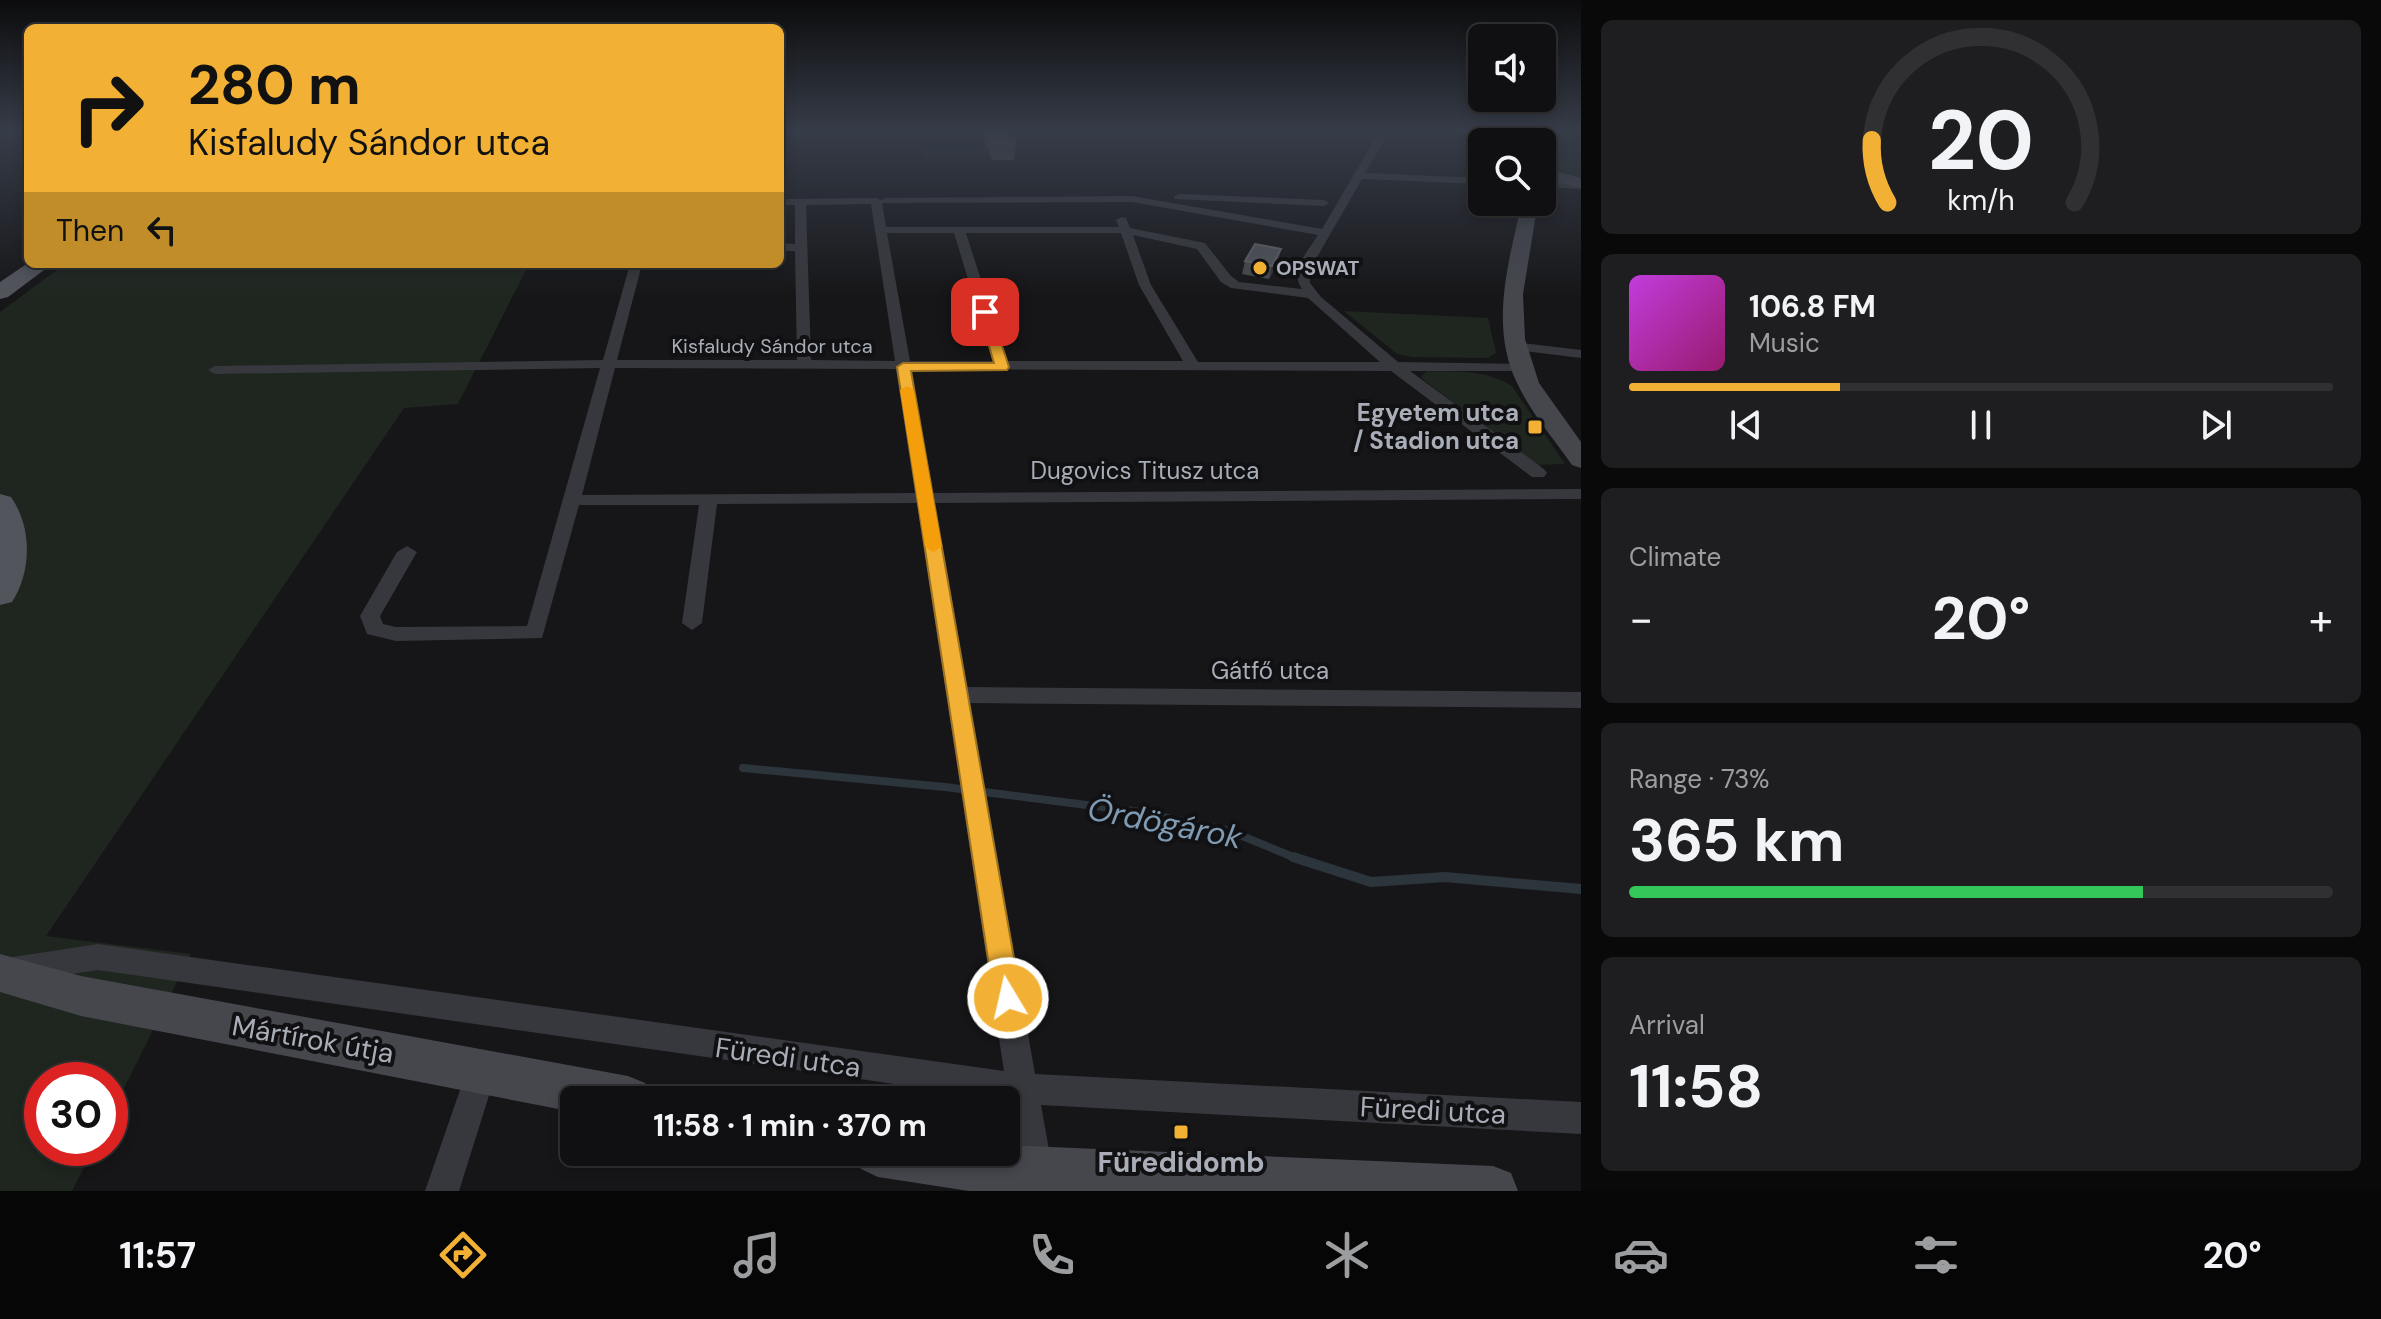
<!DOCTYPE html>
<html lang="en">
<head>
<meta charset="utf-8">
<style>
  body { margin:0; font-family:"DM Sans",sans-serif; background:#1e1e20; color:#f1f3f6; height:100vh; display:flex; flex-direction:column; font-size:30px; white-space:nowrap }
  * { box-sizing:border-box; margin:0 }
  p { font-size:26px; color:#9c9d9f }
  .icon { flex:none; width:44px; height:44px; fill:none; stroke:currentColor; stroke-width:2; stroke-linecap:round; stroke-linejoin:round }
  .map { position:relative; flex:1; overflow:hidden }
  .drawer { display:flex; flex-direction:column; gap:20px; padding:20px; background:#09090a; width:800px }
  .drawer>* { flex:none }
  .guide { position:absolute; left:24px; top:24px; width:760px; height:244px; border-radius:12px; box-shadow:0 4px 12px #0003,0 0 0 2px #303032; background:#f2b134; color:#111; overflow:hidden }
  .controls { position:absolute; left:1468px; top:24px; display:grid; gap:16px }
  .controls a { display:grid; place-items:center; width:88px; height:88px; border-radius:12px; background:#101012; box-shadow:0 4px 12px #0003,0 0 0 2px #303032; font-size:40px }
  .speed { position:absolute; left:24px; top:1062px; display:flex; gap:16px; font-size:40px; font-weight:700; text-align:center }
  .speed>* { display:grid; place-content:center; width:104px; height:104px; border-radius:50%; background:#101012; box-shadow:0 4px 12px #0003,0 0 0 2px #303032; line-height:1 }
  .speed .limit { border:12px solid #d22; background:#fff; color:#111 }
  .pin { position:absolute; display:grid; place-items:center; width:68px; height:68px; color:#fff; margin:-34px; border-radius:16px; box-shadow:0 4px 12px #0006 }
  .me { position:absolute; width:88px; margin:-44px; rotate:351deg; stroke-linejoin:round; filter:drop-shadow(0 0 6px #0008) }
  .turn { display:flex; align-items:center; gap:28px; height:168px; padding:0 32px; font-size:36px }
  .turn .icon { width:104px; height:104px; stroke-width:2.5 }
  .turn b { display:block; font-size:56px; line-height:68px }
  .then { display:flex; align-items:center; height:76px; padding:0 32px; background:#0003; gap:16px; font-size:30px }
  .big { font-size:60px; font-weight:700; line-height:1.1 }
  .drawer .tile { flex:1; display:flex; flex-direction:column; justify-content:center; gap:12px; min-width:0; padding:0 28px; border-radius:12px; background:#1e1e20 }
  .drawer .dial { align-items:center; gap:0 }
  .dial svg { height:208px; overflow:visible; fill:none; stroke:#303032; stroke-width:7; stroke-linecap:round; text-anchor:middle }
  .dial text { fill:#f1f3f6; stroke:none }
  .song { display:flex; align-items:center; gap:24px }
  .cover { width:96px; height:96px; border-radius:12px; background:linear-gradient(135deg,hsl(290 70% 55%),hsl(320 70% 35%)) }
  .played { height:8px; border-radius:4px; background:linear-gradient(90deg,#f2b134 30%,#303032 30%) }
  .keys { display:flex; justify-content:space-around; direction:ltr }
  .heat { display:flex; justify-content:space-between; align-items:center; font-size:44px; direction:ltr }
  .charge { height:12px; border-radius:6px; background:linear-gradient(90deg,#34c759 73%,#303032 0) }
  .trip { position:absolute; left:560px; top:1086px; width:460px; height:80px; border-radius:12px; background:#101012; box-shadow:0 4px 12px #0003,0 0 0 2px #303032; font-weight:700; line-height:80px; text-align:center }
  .tabs { display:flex; height:128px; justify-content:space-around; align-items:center; background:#060607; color:#9c9d9f }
  .tabs .icon { width:56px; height:56px }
  .tabs .on { color:#f2b134 }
  .tabs b { font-size:36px; color:#f1f3f6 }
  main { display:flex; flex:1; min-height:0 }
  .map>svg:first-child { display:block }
  .green { fill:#1e261f }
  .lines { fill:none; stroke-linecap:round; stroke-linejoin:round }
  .stream-far1 { stroke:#2c353c; stroke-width:8 }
  .stream { stroke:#2c353c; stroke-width:10 }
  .street { fill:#37383d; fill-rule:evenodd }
  .secondary { fill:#45474d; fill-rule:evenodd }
  .primary { fill:#53555c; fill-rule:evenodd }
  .wall { fill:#47494d }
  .shaded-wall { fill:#2f3033 }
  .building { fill:#525359; stroke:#5f6168; stroke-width:2 }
  .route { fill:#f2b134; stroke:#9d7322; stroke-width:2 }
  .slow { fill:#f59e0b }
  .poi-dot { fill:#f2b134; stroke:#111113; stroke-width:3 }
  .labels { text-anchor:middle; stroke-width:8; stroke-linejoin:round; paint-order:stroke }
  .far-poi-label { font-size:20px; font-weight:bold; fill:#a8adb8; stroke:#111113; text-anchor:start }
  .far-street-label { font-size:20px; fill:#a8adb8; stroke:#111113 }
  .poi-label { font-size:24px; font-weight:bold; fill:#a8adb8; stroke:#111113; text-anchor:end }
  .street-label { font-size:24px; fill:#a8adb8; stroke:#111113 }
  .near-street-label { font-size:28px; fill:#a8adb8; stroke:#111113 }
  .near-poi-label { font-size:28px; font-weight:bold; fill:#a8adb8; stroke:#111113 }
  .near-water-label { font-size:32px; font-style:italic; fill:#7f9bb3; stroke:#111113 }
</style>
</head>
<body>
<main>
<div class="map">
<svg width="1581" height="1191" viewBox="0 0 1581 1191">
  <rect width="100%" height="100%" fill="#161618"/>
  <g class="green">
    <polygon points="1543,130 1581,130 1581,183 1542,173"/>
    <polygon points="892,146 999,146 1000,148 987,149 991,159 923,158 921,148"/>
    <polygon points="65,264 529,264 458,404 404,408 46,936 191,954 110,1116 110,1080 42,1080 42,1148 94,1148 72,1191 0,1191 0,312"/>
    <polygon points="1344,311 1488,318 1496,353 1488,358 1412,357 1397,354"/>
    <path d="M 1427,371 C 1456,372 1486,369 1512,386 L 1565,464 L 1535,465 L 1424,380 L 1421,377 Z"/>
  </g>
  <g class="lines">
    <polyline class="stream-far1" points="743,768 945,787 1134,811 1230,831 1298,859"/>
    <polyline class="stream" points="1293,857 1371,882 1445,877 1581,889"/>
    <g class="street">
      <path d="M 1380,130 L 1390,130 L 1365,173 L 1482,178 L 1482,184 L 1362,179 L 1309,271 L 1310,283 L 1321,297 L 1398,362 L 1525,364 L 1525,370 L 1520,371 L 1410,371 L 1544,469 L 1547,473 L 1544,477 L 1532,477 L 1391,371 L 911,369 L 933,493 L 1581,489 L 1581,499 L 935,503 L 967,687 L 1581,692 L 1581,708 L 970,703 L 1035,1074 L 1581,1102 L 1581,1134 L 1041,1105 L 1053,1172 L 1048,1184 L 1036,1189 L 1024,1184 L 1006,1100 L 98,970 L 0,985 L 0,959 L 98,944 L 1004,1071 L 917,503 L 717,504 L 702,623 L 692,630 L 682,623 L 699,505 L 579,505 L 542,638 L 396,641 L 367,634 L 360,616 L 397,552 L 407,546 L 417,552 L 380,616 L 383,624 L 396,627 L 527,626 L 600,368 L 215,374 L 208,370 L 215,366 L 603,360 L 630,264 L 642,264 L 617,360 L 797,360 L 795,251 L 780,251 L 780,243 L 795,244 L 795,205 L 780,205 L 780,199 L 876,198 L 881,200 L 886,198 L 1132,196 L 1322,229 ZM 1132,202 L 1318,235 C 1308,251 1289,271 1302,289 L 1239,282 L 1231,276 L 1205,243 L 1130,228 L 1126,218 L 1122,217 L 1116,220 L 1119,227 L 886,227 L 882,203 ZM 871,204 L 895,361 L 811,360 L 806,205 ZM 887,233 L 954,233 L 993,361 L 910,361 ZM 966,233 L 1121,233 L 1139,285 L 1183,361 L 1007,361 ZM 1133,235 L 1197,249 L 1221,282 L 1231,288 L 1308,298 L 1380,362 L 1198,362 L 1151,285 ZM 615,368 L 896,369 L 915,493 L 582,495 Z"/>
      <polygon points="1542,181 1581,183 1581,189 1542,187"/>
      <polygon points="1179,194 1324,200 1329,203 1324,206 1175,199 1174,197"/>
      <polygon points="1514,342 1581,350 1581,358 1509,349 1507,346"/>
      <polygon points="482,1055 493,1059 497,1070 459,1191 425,1191 467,1070 471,1059"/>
    </g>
    <g class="secondary">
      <polygon points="1536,130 1550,130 1546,145 1534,142"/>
      <polygon points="1542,168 1581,178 1581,188 1542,178"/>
      <path d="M 1522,202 L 1538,202 L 1523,294 L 1525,339 L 1539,383 L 1581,442 L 1581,468 L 1572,465 C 1554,439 1531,413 1517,383 C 1489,325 1509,261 1522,202 Z"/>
      <polygon points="0,954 81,976 628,1076 645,1083 652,1100 574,1100 574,1112 81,1016 0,992"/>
      <polygon points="1006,1145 1493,1166 1511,1173 1518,1191 969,1191 878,1177 861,1169 853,1152 1006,1152"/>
    </g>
    <g class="primary">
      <polygon points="28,263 52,264 8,297 0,299 0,282"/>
      <path d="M 0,494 L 11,497 C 32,527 32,571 12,602 L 0,605 Z"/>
    </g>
  </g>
  <g class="wall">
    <polygon points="955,130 1010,130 1016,144 1014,160 992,160 982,134"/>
    <polygon points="1245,261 1278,262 1269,279 1242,274"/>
  </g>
  <polygon class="shaded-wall" points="1281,249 1278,262 1269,279 1272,266"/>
  <g class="building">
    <polygon points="988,130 1010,130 1016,144 994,144"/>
    <polygon points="1255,244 1281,249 1272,266 1245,261"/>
  </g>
  <linearGradient id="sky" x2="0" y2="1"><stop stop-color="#0c0c0d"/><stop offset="0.44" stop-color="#363c48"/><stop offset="1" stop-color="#363c48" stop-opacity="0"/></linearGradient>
  <rect width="1581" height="297" fill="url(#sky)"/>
  <polygon class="route" points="985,308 991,312 1009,367 1007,370 911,371 1021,998 1017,1007 1008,1010 998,1007 994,998 897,367 903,363 994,363 979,312"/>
  <polygon class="slow" points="907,386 914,390 942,547 933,552 925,547 900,390"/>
  <g class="poi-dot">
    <circle cx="1260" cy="268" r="8"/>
    <rect x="1527" y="419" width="16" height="16" rx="4"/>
    <rect x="1173" y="1124" width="16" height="16" rx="4"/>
  </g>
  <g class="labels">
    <g class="far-poi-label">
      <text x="1276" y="275">OPSWAT</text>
    </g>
    <g class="far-street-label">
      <text x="772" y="353">Kisfaludy Sándor utca</text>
    </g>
    <g class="poi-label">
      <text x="1519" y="421">Egyetem utca<tspan x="1519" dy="28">/ Stadion utca</tspan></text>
    </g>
    <g class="street-label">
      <text x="1145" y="479">Dugovics Titusz utca</text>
      <text x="1270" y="679">Gátfő utca</text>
    </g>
    <g class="near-street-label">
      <text transform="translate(313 1039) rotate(10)" y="10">Mártírok útja</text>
      <text transform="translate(788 1057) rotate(8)" y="10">Füredi utca</text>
      <text transform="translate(1433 1110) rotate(3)" y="10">Füredi utca</text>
    </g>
    <g class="near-poi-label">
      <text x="1181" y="1172">Füredidomb</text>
    </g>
    <g class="near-water-label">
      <text transform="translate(1165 823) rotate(11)" y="11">Ördögárok</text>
    </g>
  </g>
</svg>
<div class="controls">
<a><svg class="icon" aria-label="sound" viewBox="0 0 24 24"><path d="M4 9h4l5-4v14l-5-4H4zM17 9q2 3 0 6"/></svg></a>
<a><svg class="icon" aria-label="search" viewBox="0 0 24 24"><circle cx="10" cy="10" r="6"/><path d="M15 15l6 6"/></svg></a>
</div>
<div class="speed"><div class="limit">30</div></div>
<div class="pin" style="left:985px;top:312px;background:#d93025"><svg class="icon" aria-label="arrive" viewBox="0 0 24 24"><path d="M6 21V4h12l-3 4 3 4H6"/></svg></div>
<svg class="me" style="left:1008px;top:998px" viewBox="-20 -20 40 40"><circle r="17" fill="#f2b134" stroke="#fff" stroke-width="3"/><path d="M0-11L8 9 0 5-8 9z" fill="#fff"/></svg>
<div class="trip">11:58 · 1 min · 370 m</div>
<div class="guide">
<div class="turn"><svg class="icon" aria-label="right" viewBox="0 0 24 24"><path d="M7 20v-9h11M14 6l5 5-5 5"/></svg><div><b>280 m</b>Kisfaludy Sándor utca</div></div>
<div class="then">Then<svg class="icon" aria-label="left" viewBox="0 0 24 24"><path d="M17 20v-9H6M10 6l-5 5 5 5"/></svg></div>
</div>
</div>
<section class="drawer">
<div class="tile dial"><svg viewBox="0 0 100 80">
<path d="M14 69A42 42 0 1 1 86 69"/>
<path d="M14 69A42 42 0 0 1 8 45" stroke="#f2b134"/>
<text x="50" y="56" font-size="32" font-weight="700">20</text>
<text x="50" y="72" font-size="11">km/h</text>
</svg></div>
<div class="tile">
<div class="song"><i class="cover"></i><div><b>106.8 FM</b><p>Music</p></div></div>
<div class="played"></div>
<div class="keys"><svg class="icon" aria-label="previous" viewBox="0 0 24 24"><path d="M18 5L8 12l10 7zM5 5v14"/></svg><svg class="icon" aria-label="pause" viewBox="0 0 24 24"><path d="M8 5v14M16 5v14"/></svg><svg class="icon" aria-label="next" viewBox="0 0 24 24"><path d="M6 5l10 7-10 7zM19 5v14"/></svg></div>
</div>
<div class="tile"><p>Climate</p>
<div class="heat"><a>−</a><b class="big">20°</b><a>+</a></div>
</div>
<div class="tile"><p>Range · 73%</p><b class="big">365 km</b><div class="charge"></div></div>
<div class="tile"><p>Arrival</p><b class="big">11:58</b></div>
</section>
</main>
<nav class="tabs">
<b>11:57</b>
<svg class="icon on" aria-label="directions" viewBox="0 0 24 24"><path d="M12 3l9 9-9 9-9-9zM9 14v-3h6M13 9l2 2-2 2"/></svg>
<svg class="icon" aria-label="music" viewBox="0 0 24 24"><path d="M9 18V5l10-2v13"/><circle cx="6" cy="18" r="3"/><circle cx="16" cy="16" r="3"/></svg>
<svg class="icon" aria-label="phone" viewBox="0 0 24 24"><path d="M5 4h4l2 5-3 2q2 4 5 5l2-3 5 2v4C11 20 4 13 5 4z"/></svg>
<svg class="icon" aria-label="climate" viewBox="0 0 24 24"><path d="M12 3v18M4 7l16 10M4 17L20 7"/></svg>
<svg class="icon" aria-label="car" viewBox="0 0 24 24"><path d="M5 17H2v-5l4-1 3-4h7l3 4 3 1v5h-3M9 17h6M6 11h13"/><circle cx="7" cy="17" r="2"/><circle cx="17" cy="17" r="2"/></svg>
<svg class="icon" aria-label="filters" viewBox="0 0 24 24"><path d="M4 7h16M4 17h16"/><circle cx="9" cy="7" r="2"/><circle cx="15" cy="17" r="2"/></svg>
<b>20°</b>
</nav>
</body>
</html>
